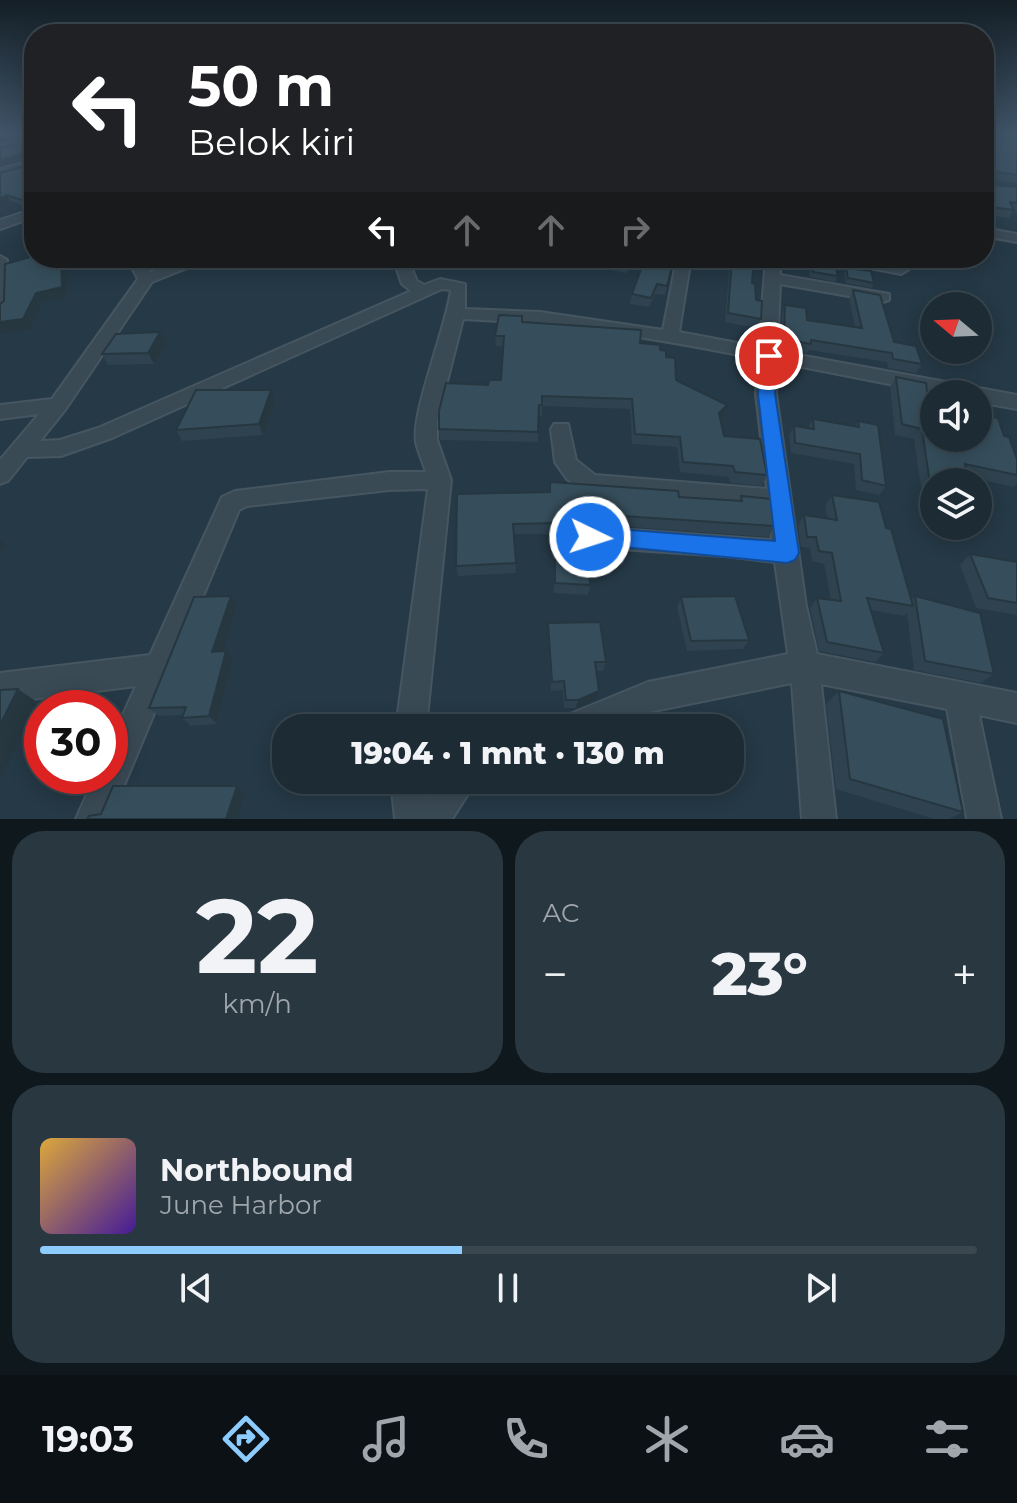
<!DOCTYPE html>
<html lang="id">
<head>
<meta charset="utf-8">
<style>
  body { margin:0; font-family:Montserrat,sans-serif; background:#293740; color:#f1f3f6; height:100vh; display:flex; flex-direction:column; font-size:30px; white-space:nowrap }
  * { box-sizing:border-box; margin:0 }
  p { font-size:26px; color:#a0a7ac }
  .icon { flex:none; width:44px; height:44px; fill:none; stroke:currentColor; stroke-width:2; stroke-linecap:round; stroke-linejoin:round }
  .map { position:relative; height:819px; overflow:hidden }
  .side { display:flex; flex-direction:column; gap:12px; padding:12px; background:#0f181d; flex:1 }
  .side>* { flex:none }
  .hud { position:absolute; left:24px; top:24px; width:970px; height:244px; border-radius:32px; box-shadow:0 4px 20px #0003,0 0 0 2px #3a474f; background:#202124; color:#fff; overflow:hidden }
  .needle { width:52px; rotate:289deg }
  .tools { position:absolute; left:920px; top:292px; display:grid; gap:16px }
  .tools a { display:grid; place-items:center; width:72px; height:72px; border-radius:50%; background:#1c2b34; box-shadow:0 4px 20px #0003,0 0 0 2px #3a474f; font-size:40px }
  .speed { position:absolute; left:24px; top:690px; display:flex; gap:16px; font-size:40px; font-weight:700; text-align:center }
  .speed>* { display:grid; place-content:center; width:104px; height:104px; border-radius:50%; background:#1c2b34; box-shadow:0 4px 20px #0003,0 0 0 2px #3a474f; line-height:1 }
  .speed .limit { border:12px solid #d22; background:#fff; color:#111 }
  .pin { position:absolute; display:grid; place-items:center; width:68px; height:68px; color:#fff; margin:-34px; border:4px solid #fff; border-radius:50%; box-shadow:0 2px 8px #0007 }
  .me { position:absolute; width:88px; margin:-44px; rotate:94deg; stroke-linejoin:round; filter:drop-shadow(0 0 6px #0008) }
  .turn { display:flex; align-items:center; gap:28px; height:168px; padding:0 32px; font-size:36px }
  .turn .icon { width:104px; height:104px; stroke-width:2.5 }
  .turn b { display:block; font-size:56px; line-height:68px }
  .lanes { display:flex; align-items:center; height:76px; padding:0 32px; background:#0003; justify-content:center; gap:40px; direction:ltr }
  .lanes .off { opacity:.35 }
  .big { font-size:60px; font-weight:800; line-height:1.1 }
  .side .widget { flex:1; display:flex; flex-direction:column; justify-content:center; gap:12px; min-width:0; padding:0 28px; border-radius:32px; background:#293740 }
  .side .dial { align-items:center; gap:0 }
  .dial b { font-size:104px; line-height:1 }
  .song { display:flex; align-items:center; gap:24px }
  .cover { width:96px; height:96px; border-radius:12px; background:linear-gradient(135deg,hsl(40 70% 55%),hsl(260 70% 35%)) }
  .played { height:8px; border-radius:4px; background:linear-gradient(90deg,#8cccff 45%,#3a474f 45%) }
  .keys { display:flex; justify-content:space-around; direction:ltr }
  .heat { display:flex; justify-content:space-between; align-items:center; font-size:44px; direction:ltr }
  .side .tiles { flex:1; display:grid; gap:12px; grid-template-columns:1fr 1fr }
  .widget:last-child { grid-column:span 2 }
  .trip { position:absolute; left:272px; top:714px; width:472px; height:80px; border-radius:32px; background:#1c2b34; box-shadow:0 4px 20px #0003,0 0 0 2px #3a474f; font-weight:800; line-height:80px; text-align:center }
  .menu { display:flex; height:128px; justify-content:space-around; align-items:center; background:#0b1115; color:#a0a7ac }
  .menu .icon { width:56px; height:56px }
  .menu .active { color:#8cccff }
  .menu b { font-size:36px; color:#f1f3f6 }
  .map>svg:first-child { display:block }
  .lines { fill:none; stroke-linecap:round; stroke-linejoin:round }
  .minor-casing { stroke:#465661; stroke-width:4 }
  .minor { fill:#3a4a55; fill-rule:evenodd }
  .wall { fill:#2e434f }
  .shaded-wall { fill:#263740 }
  .building { fill:#364e5c; stroke:#263740; stroke-width:2 }
  .route { fill:#1a73e8; stroke:#114b97; stroke-width:2 }
</style>
</head>
<body>
<div class="map">
<svg width="1017" height="819" viewBox="0 0 1017 819">
  <rect width="100%" height="100%" fill="#253946"/>
  <g class="lines">
    <g class="minor-casing">
      <g id="minor">
        <polygon points="34,137 34,143 0,152 0,146"/>
        <polygon points="34,160 34,167 0,177 0,169"/>
        <polygon points="34,209 34,217 0,229 0,220"/>
        <polygon points="984,228 1017,234 1017,242 984,236"/>
        <polygon points="0,256 7,260 8,311 0,316"/>
        <path d="M 127,258 L 141,258 L 150,272 L 191,258 L 212,258 L 152,282 L 65,410 L 40,441 L 60,440 L 98,428 L 411,291 L 402,284 L 393,258 L 407,258 L 417,281 L 424,285 L 440,279 L 465,284 L 465,309 L 540,312 L 663,330 L 677,258 L 691,258 L 679,332 L 759,347 L 766,258 L 780,258 L 780,275 L 889,294 L 889,300 L 883,302 L 780,284 L 777,351 L 1017,395 L 1017,409 L 978,402 L 978,394 L 940,394 L 777,362 L 776,394 L 806,606 L 817,654 L 1017,693 L 1017,723 L 979,715 L 1001,819 L 967,819 L 947,709 L 821,684 L 836,819 L 802,819 L 792,683 L 649,712 L 611,728 L 559,728 L 563,717 L 648,682 L 788,654 L 775,562 L 725,556 L 590,547 L 581,544 L 578,537 L 581,530 L 590,527 L 772,540 L 769,507 L 583,490 L 567,479 L 555,462 L 551,429 L 554,424 L 568,424 L 576,460 L 595,475 L 767,489 L 756,394 L 759,359 C 660,339 563,323 463,319 L 437,421 L 437,440 L 451,480 L 426,728 L 396,728 L 428,489 L 389,490 L 247,506 L 239,510 L 110,819 L 76,819 L 95,776 L 110,776 L 110,743 L 136,686 L 0,703 L 0,673 L 150,655 L 222,497 L 235,491 L 389,472 L 426,472 C 423,462 418,452 416,442 C 411,413 446,328 451,290 L 442,289 L 112,438 L 61,456 L 27,457 L 8,481 L 0,484 L 0,460 L 39,414 L 0,419 L 0,405 L 52,399 L 138,279 Z"/>
        <path d="M 832,258 C 854,258 891,255 909,269 L 901,274 L 839,262 Z"/>
        <polygon points="391,780 423,780 426,798 437,780 477,780 452,819 395,819"/>
      </g>
    </g>
    <use href="#minor" class="minor"/>
  </g>
  <g class="wall">
    <polygon points="0,133 34,133 34,207 29,207 10,201 0,205 0,173 32,164 33,157 0,166 32,140 33,136 0,143"/>
    <polygon points="984,133 1017,133 1017,183 986,179 986,184 1017,187 1017,212 1013,211 1009,218 984,215"/>
    <polygon points="587,258 633,258 627,273 586,266"/>
    <polygon points="730,258 754,258 752,283 761,319 757,328 725,322"/>
    <polygon points="808,258 833,258 838,276 835,282 810,277"/>
    <polygon points="672,268 665,295 655,294 649,307 630,304 632,294"/>
    <polygon points="846,268 874,283 872,288 846,283 844,273"/>
    <polygon points="853,290 894,342 922,364 916,373 888,368 887,362 809,350 807,353 780,349 782,314 785,305 807,320 855,327 849,299"/>
    <polygon points="522,322 640,343 660,350 666,357 676,380 727,405 723,415 720,418 724,436 767,475 762,486 730,483 729,477 680,472 677,447 632,444 630,409 542,406 542,416 538,416 538,442 440,440 439,429 488,385 501,380 503,347 496,346 495,336"/>
    <polygon points="160,332 166,343 154,364 108,365 102,354"/>
    <polygon points="896,377 934,438 1004,436 1017,459 1017,483 1014,487 968,477 934,482 934,497 922,494 914,439 895,435 890,387"/>
    <polygon points="271,390 275,401 263,435 182,441 176,430"/>
    <polygon points="813,419 855,426 858,421 886,486 879,495 856,490 854,464 791,453 789,435 794,426 808,428"/>
    <polygon points="457,494 679,497 739,501 741,496 774,526 769,537 590,524 580,527 578,531 590,585 588,595 554,593 554,534 514,534 516,573 458,576 456,566"/>
    <polygon points="832,495 886,528 911,600 915,596 994,674 981,683 914,670 907,613 904,616 871,610 884,653 875,662 819,651 810,608 817,598 831,600 824,564 812,561 810,548 801,547 798,525 804,515 828,519 825,506"/>
    <polygon points="970,554 1017,562 1017,615 976,608 960,565"/>
    <polygon points="681,597 749,640 743,649 687,651 677,607"/>
    <polygon points="237,606 223,651 233,660 217,724 191,726 182,718 183,715 159,716 149,708"/>
    <polygon points="548,623 606,662 603,671 596,671 596,700 576,708 564,708 563,690 551,691 548,633"/>
    <polygon points="839,691 963,812 949,819 934,819 836,789 826,704"/>
  </g>
  <g class="shaded-wall">
    <polygon points="20,133 34,133 34,136 0,143 0,137"/>
    <polygon points="30,151 33,157 0,166 0,160"/>
    <polygon points="7,195 10,201 0,205 0,198"/>
    <polygon points="32,200 34,207 29,207 25,201"/>
    <polygon points="61,258 65,258 66,259 67,297 42,302 30,329 0,334 0,322 36,293"/>
    <polygon points="160,332 166,343 154,364 148,353"/>
    <polygon points="271,390 275,401 263,435 259,424"/>
    <polygon points="727,405 723,415 716,423 719,413"/>
    <polygon points="592,514 590,524 580,527 575,538 577,528 582,517"/>
    <polygon points="0,540 5,545 0,552"/>
    <polygon points="231,596 237,606 220,661 212,652"/>
    <polygon points="226,651 233,660 217,724 209,716"/>
    <polygon points="18,689 37,702 0,779 0,725"/>
    <polygon points="599,691 596,700 576,708 578,700"/>
    <polygon points="237,786 244,793 237,819 226,819"/>
  </g>
  <g class="building">
    <polygon points="0,133 20,133 0,137"/>
    <polygon points="984,133 1017,133 1017,175 989,171 985,174 986,184 1017,187 1017,203 1010,202 1014,210 984,206"/>
    <polygon points="34,134 34,203 32,200 25,201 7,195 0,198 0,173 32,164 34,154 30,151 0,160 0,148 32,140"/>
    <polygon points="34,256 34,258 61,258 62,287 36,293 23,319 0,322 0,304 4,301 5,264"/>
    <polygon points="602,258 631,258 629,263"/>
    <polygon points="645,258 674,259 667,286 657,284 651,298 632,294"/>
    <polygon points="732,258 754,258 752,283 755,284 756,300 762,301 761,319 728,313"/>
    <polygon points="810,258 833,258 838,276 813,272"/>
    <polygon points="846,268 871,271 874,283 848,278"/>
    <polygon points="853,290 880,295 894,342 916,346 922,364 893,359 892,353 811,340 811,344 784,339 785,305 806,308 807,320 862,328"/>
    <polygon points="499,315 522,316 522,322 641,330 640,343 660,345 660,350 666,351 666,357 675,358 676,380 727,405 719,413 724,436 760,439 767,475 735,472 733,466 683,462 680,437 635,434 632,399 542,396 542,405 539,405 538,432 439,429 439,411 446,383 488,385 489,380 501,380 504,336 495,336"/>
    <polygon points="160,332 148,353 102,354 116,334"/>
    <polygon points="896,377 926,383 928,399 934,400 934,438 978,438 978,414 998,418 1004,436 1009,437 1017,459 1017,475 965,464 969,482 934,482 934,485 930,484 922,429 902,424"/>
    <polygon points="196,390 271,390 259,424 176,430"/>
    <polygon points="813,419 859,427 858,421 878,425 886,486 862,480 860,454 795,443 794,426 814,429"/>
    <polygon points="550,482 678,491 679,497 742,501 741,496 771,499 774,526 592,514 582,517 577,528 580,535 589,539 590,585 555,583 555,523 513,524 516,563 456,566 457,494 550,492"/>
    <polygon points="832,495 879,502 886,528 891,529 913,606 867,598 884,653 827,642 817,598 841,601 832,553 819,551 816,537 807,537 804,515 837,520"/>
    <polygon points="970,554 1017,562 1017,603 988,598"/>
    <polygon points="231,596 212,652 226,651 209,716 182,718 186,707 149,708 194,597"/>
    <polygon points="735,596 749,640 691,641 681,597"/>
    <polygon points="915,596 980,613 994,674 925,661"/>
    <polygon points="600,622 606,662 595,662 599,691 578,700 566,700 564,681 552,682 548,623"/>
    <polygon points="18,689 0,725 0,690"/>
    <polygon points="839,691 943,719 963,812 850,779"/>
    <polygon points="113,786 237,786 226,819 87,819 89,816 101,814"/>
  </g>
  <linearGradient id="sky" x2="0" y2="1"><stop stop-color="#141f26"/><stop offset="0.54" stop-color="#405468"/><stop offset="1" stop-color="#405468" stop-opacity="0"/></linearGradient>
  <rect width="1017" height="247" fill="url(#sky)"/>
  <polygon class="route" points="769,351 777,356 775,394 799,553 795,560 787,563 582,543 579,537 582,530 590,527 775,541 758,394 761,356"/>
</svg>
<div class="tools">
<a><svg class="needle" viewBox="-14 -14 28 28"><path d="M0-13l5 13h-10z" fill="#e53935"/><path d="M0 13l5-13h-10z" fill="#a0a7ac"/></svg></a>
<a><svg class="icon" aria-label="sound" viewBox="0 0 24 24"><path d="M4 9h4l5-4v14l-5-4H4zM17 9q2 3 0 6"/></svg></a>
<a><svg class="icon" aria-label="layers" viewBox="0 0 24 24"><path d="M12 4l9 5-9 5-9-5zM3 14l9 5 9-5"/></svg></a>
</div>
<div class="speed"><div class="limit">30</div></div>
<div class="pin" style="left:769px;top:356px;background:#d93025"><svg class="icon" aria-label="arrive" viewBox="0 0 24 24"><path d="M6 21V4h12l-3 4 3 4H6"/></svg></div>
<svg class="me" style="left:590px;top:537px" viewBox="-20 -20 40 40"><circle r="17" fill="#1a73e8" stroke="#fff" stroke-width="3"/><path d="M0-11L8 9 0 5-8 9z" fill="#fff"/></svg>
<div class="trip">19:04 · 1 mnt · 130 m</div>
<div class="hud">
<div class="turn"><svg class="icon" aria-label="left" viewBox="0 0 24 24"><path d="M17 20v-9H6M10 6l-5 5 5 5"/></svg><div><b>50 m</b>Belok kiri</div></div>
<div class="lanes"><svg class="icon" aria-label="left" viewBox="0 0 24 24"><path d="M17 20v-9H6M10 6l-5 5 5 5"/></svg><svg class="icon off" aria-label="ahead" viewBox="0 0 24 24"><path d="M12 20V5M6 11l6-6 6 6"/></svg><svg class="icon off" aria-label="ahead" viewBox="0 0 24 24"><path d="M12 20V5M6 11l6-6 6 6"/></svg><svg class="icon off" aria-label="right" viewBox="0 0 24 24"><path d="M7 20v-9h11M14 6l5 5-5 5"/></svg></div>
</div>
</div>
<section class="side">
<div class="tiles">
<div class="widget dial"><b>22</b><p>km/h</p></div>
<div class="widget"><p>AC</p>
<div class="heat"><a>−</a><b class="big">23°</b><a>+</a></div>
</div>
<div class="widget">
<div class="song"><i class="cover"></i><div><b>Northbound</b><p>June Harbor</p></div></div>
<div class="played"></div>
<div class="keys"><svg class="icon" aria-label="previous" viewBox="0 0 24 24"><path d="M18 5L8 12l10 7zM5 5v14"/></svg><svg class="icon" aria-label="pause" viewBox="0 0 24 24"><path d="M8 5v14M16 5v14"/></svg><svg class="icon" aria-label="next" viewBox="0 0 24 24"><path d="M6 5l10 7-10 7zM19 5v14"/></svg></div>
</div>
</div>
</section>
<nav class="menu">
<b>19:03</b>
<svg class="icon active" aria-label="directions" viewBox="0 0 24 24"><path d="M12 3l9 9-9 9-9-9zM9 14v-3h6M13 9l2 2-2 2"/></svg>
<svg class="icon" aria-label="music" viewBox="0 0 24 24"><path d="M9 18V5l10-2v13"/><circle cx="6" cy="18" r="3"/><circle cx="16" cy="16" r="3"/></svg>
<svg class="icon" aria-label="phone" viewBox="0 0 24 24"><path d="M5 4h4l2 5-3 2q2 4 5 5l2-3 5 2v4C11 20 4 13 5 4z"/></svg>
<svg class="icon" aria-label="climate" viewBox="0 0 24 24"><path d="M12 3v18M4 7l16 10M4 17L20 7"/></svg>
<svg class="icon" aria-label="car" viewBox="0 0 24 24"><path d="M5 17H2v-5l4-1 3-4h7l3 4 3 1v5h-3M9 17h6M6 11h13"/><circle cx="7" cy="17" r="2"/><circle cx="17" cy="17" r="2"/></svg>
<svg class="icon" aria-label="filters" viewBox="0 0 24 24"><path d="M4 7h16M4 17h16"/><circle cx="9" cy="7" r="2"/><circle cx="15" cy="17" r="2"/></svg>
</nav>
</body>
</html>
